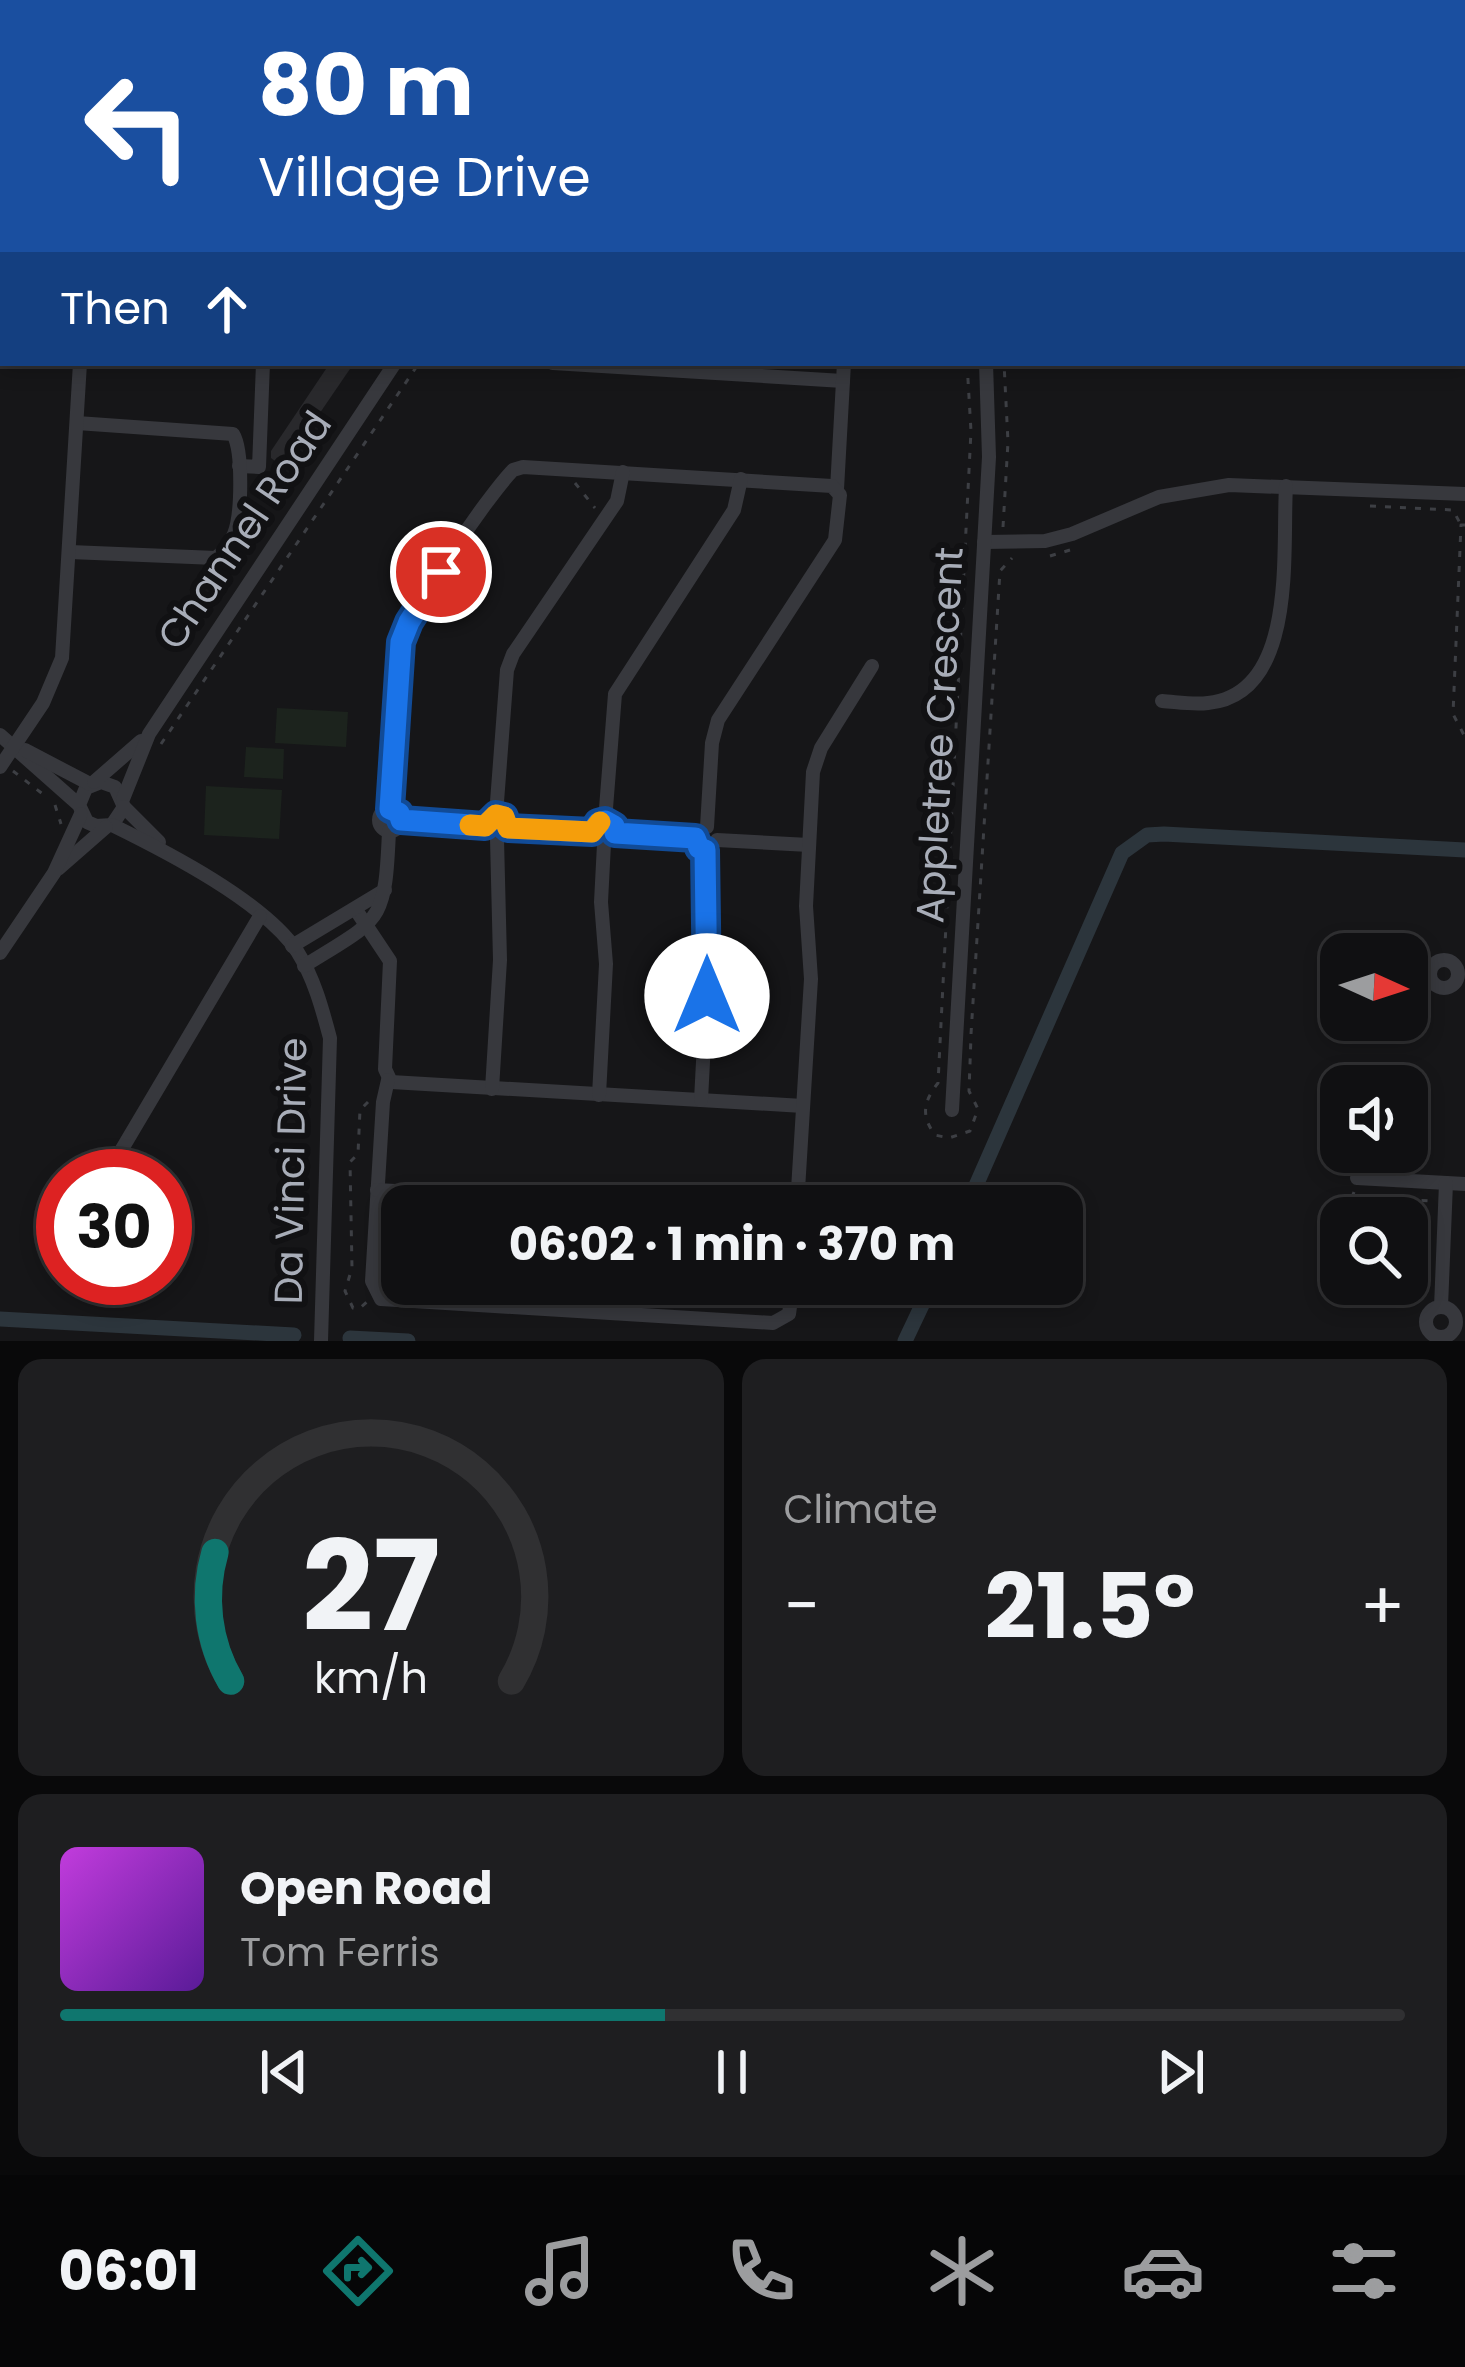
<!DOCTYPE html>
<html lang="en">
<head>
<meta charset="utf-8">
<style>
  body { margin:0; font-family:Poppins,sans-serif; background:#1e1e20; color:#f1f3f6; height:100vh; display:flex; flex-direction:column; font-size:45px; white-space:nowrap }
  * { box-sizing:border-box; margin:0 }
  p { font-size:39px; color:#9c9d9f }
  .icon { flex:none; width:66px; height:66px; fill:none; stroke:currentColor; stroke-width:2; stroke-linecap:round; stroke-linejoin:round }
  .map { position:relative; height:1341px; overflow:hidden }
  .sheet { display:flex; flex-direction:column; gap:18px; padding:18px; background:#09090a; flex:1 }
  .sheet>* { flex:none }
  .guide { position:absolute; left:0px; top:0px; width:1467px; height:366px; box-shadow:0 6px 18px #0003,0 0 0 3px #303032; background:#1a4fa0; color:#fff; overflow:hidden }
  .needle { width:78px; rotate:93deg }
  .tools { position:absolute; left:1320px; top:933px; display:grid; gap:24px }
  .tools a { display:grid; place-items:center; width:108px; height:108px; border-radius:24px; background:#101012; box-shadow:0 6px 18px #0003,0 0 0 3px #303032; font-size:60px }
  .speed { position:absolute; left:36px; top:1149px; display:flex; gap:24px; font-size:60px; font-weight:700; text-align:center }
  .speed>* { display:grid; place-content:center; width:156px; height:156px; border-radius:50%; background:#101012; box-shadow:0 6px 18px #0003,0 0 0 3px #303032; line-height:1 }
  .speed .limit { border:18px solid #d22; background:#fff; color:#111 }
  .pin { position:absolute; display:grid; place-items:center; width:102px; height:102px; color:#fff; margin:-51px; border:6px solid #fff; border-radius:50%; box-shadow:0 3px 12px #0007 }
  .me { position:absolute; width:132px; margin:-66px; rotate:0deg; stroke-linejoin:round; filter:drop-shadow(0 0 9px #0008) }
  .turn { display:flex; align-items:center; gap:42px; height:252px; padding:0 60px; font-size:54px }
  .turn .icon { width:156px; height:156px; stroke-width:2.5 }
  .turn b { display:block; font-size:84px; line-height:102px }
  .then { display:flex; align-items:center; height:114px; padding:0 60px; background:#0003; gap:24px; font-size:45px }
  .big { font-size:90px; font-weight:700; line-height:1.1 }
  .sheet .widget { flex:1; display:flex; flex-direction:column; justify-content:center; gap:18px; min-width:0; padding:0 42px; border-radius:24px; background:#1e1e20 }
  .sheet .dial { align-items:center; gap:0 }
  .dial svg { height:312px; overflow:visible; fill:none; stroke:#303032; stroke-width:7; stroke-linecap:round; text-anchor:middle }
  .dial text { fill:#f1f3f6; stroke:none }
  .song { display:flex; align-items:center; gap:36px }
  .cover { width:144px; height:144px; border-radius:18px; background:linear-gradient(135deg,hsl(290 70% 55%),hsl(270 70% 35%)) }
  .played { height:12px; border-radius:6px; background:linear-gradient(90deg,#0f766e 45%,#303032 45%) }
  .keys { display:flex; justify-content:space-around; direction:ltr }
  .heat { display:flex; justify-content:space-between; align-items:center; font-size:66px; direction:ltr }
  .sheet .tiles { flex:1; display:grid; gap:18px; grid-template-columns:1fr 1fr }
  .widget:last-child { grid-column:span 2 }
  .trip { position:absolute; left:381px; top:1185px; width:702px; height:120px; border-radius:24px; background:#101012; box-shadow:0 6px 18px #0003,0 0 0 3px #303032; font-weight:700; line-height:120px; text-align:center }
  .dock { display:flex; height:192px; justify-content:space-around; align-items:center; background:#060607; color:#9c9d9f }
  .dock .icon { width:84px; height:84px }
  .dock .active { color:#0f766e }
  .dock b { font-size:54px; color:#f1f3f6 }
  .map>svg:first-child { display:block }
  .green { fill:#1c231d }
  .lines { fill:none; stroke-linecap:round; stroke-linejoin:round }
  .canal { stroke:#2c353c; stroke-width:15 }
  .building { fill:#29292c }
  .path { stroke:#3d3f44; stroke-width:3; stroke-dasharray:6 9; stroke-linecap:butt }
  .minor { stroke:#37383d; stroke-width:14 }
  .route-casing { stroke:#114b97; stroke-width:30 }
  .route { stroke:#1a73e8; stroke-width:21 }
  .slow { stroke:#f59e0b; stroke-width:21 }
  .labels { text-anchor:middle; stroke-width:12; stroke-linejoin:round; paint-order:stroke }
  .street-label { font-size:39px; fill:#a8adb8; stroke:#111113 }
</style>
</head>
<body>
<div class="map">
<svg width="1465" height="1341" viewBox="0 0 1465 1341">
  <rect width="100%" height="100%" fill="#161618"/>
  <g class="green">
    <polygon points="277,708 348,712 346,747 275,743"/>
    <polygon points="246,747 284,749 283,779 244,777"/>
    <polygon points="206,786 282,790 279,839 204,835"/>
  </g>
  <g class="lines">
    <g class="canal">
      <polyline points="967,1206 1122,853 1147,835 1164,834 1465,850"/>
      <polyline points="0,1319 294,1335"/>
      <polyline points="350,1338 408,1341"/>
      <polyline points="905,1341 932,1284"/>
    </g>
  </g>
  <polygon class="building" points="330,363 354,363 283,467 271,458 271,451"/>
  <g class="lines">
    <g class="path">
      <polyline points="155,0 156,3"/>
      <polyline points="167,0 171,3"/>
      <polyline points="1370,0 1370,3"/>
      <polyline points="1411,0 1412,3"/>
      <polyline points="262,3 265,0"/>
      <polyline points="378,3 378,0"/>
      <polyline points="410,3 410,0"/>
      <polyline points="572,3 572,0"/>
      <polyline points="968,3 969,0"/>
      <polyline points="0,125 3,125"/>
      <polyline points="1464,274 1465,274"/>
      <polyline points="1464,317 1465,317"/>
      <path d="M 967,363 L 971,431 L 938,1083 C 923,1102 921,1116 935,1135 L 949,1138 L 970,1131 L 978,1109 L 969,1091 L 971,1036"/>
      <polyline points="575,483 595,508"/>
      <polyline points="1370,506 1453,510 1461,525"/>
      <polyline points="1465,525 1461,525 1453,714 1465,737"/>
      <polyline points="1003,527 1008,442 1004,363"/>
      <polyline points="1050,556 1070,550"/>
      <polyline points="161,744 419,363"/>
      <polyline points="13,771 44,795"/>
      <polyline points="55,805 61,824"/>
      <polyline points="971,1034 1000,571 1012,558"/>
      <polyline points="368,1102 360,1110 358,1154 350,1162 352,1268 345,1291 353,1308 360,1308 368,1301"/>
      <polyline points="1354,1192 1352,1197 1433,1201"/>
    </g>
    <g class="minor">
      <polyline points="1390,0 1391,3"/>
      <polyline points="394,3 394,0"/>
      <polyline points="518,3 518,0"/>
      <polyline points="680,3 680,0"/>
      <polyline points="948,3 949,0"/>
      <polyline points="0,108 3,108"/>
      <polyline points="0,281 3,281"/>
      <polyline points="1464,294 1465,294"/>
      <polyline points="553,363 843,381"/>
      <polyline points="239,466 259,467 263,363"/>
      <polyline points="837,489 844,363"/>
      <polyline points="984,542 1045,541 1072,534 1159,497 1229,485 1465,494"/>
      <path d="M 70,552 L 216,558 C 224,551 230,544 234,534 C 242,515 243,450 233,434 L 77,423"/>
      <path d="M 1162,701 C 1177,702 1193,705 1208,703 C 1298,694 1282,551 1286,486"/>
      <polyline points="0,735 79,805 87,822 96,826 112,825 124,807 115,787 101,782 86,788 79,805"/>
      <polyline points="25,750 90,784"/>
      <polyline points="0,767 43,703 62,658 80,363"/>
      <polyline points="94,782 141,741"/>
      <polyline points="123,799 149,734 395,363"/>
      <polyline points="124,807 159,842"/>
      <circle cx="390" cy="820" r="11"/>
      <path d="M 390,809 L 399,652 C 405,616 486,498 513,470 L 523,467 L 832,486 L 840,495 L 835,540 L 718,720 L 712,743 L 707,827"/>
      <polyline points="496,815 507,670 513,654 617,501 623,472"/>
      <polyline points="402,820 485,826"/>
      <polyline points="605,821 615,694 734,510 741,479"/>
      <path d="M 112,825 C 167,852 263,901 297,951 C 314,978 322,1008 330,1038 L 321,1341"/>
      <polyline points="508,828 592,832"/>
      <polyline points="615,833 695,839"/>
      <polyline points="717,840 809,845"/>
      <polyline points="58,869 106,827"/>
      <polyline points="356,910 390,961 385,1069 391,1082 803,1106"/>
      <polyline points="292,946 385,890"/>
      <polyline points="0,953 54,873 81,814"/>
      <circle cx="1444" cy="974" r="14"/>
      <path d="M 304,966 C 381,918 385,925 389,831"/>
      <polyline points="388,1080 383,1102 372,1281 381,1299 773,1323 789,1314 793,1284"/>
      <polyline points="492,1089 500,960 497,839"/>
      <polyline points="599,1095 606,964 601,902 604,844"/>
      <polyline points="701,1100 708,966 705,850"/>
      <polyline points="952,1110 989,457 986,363"/>
      <polyline points="106,1176 260,916"/>
      <polyline points="1357,1178 1465,1184"/>
      <polyline points="377,1190 657,1206"/>
      <polyline points="797,1206 811,979 806,906 813,772 821,748 872,666"/>
      <polyline points="1441,1307 1446,1183"/>
      <circle cx="1441" cy="1322" r="15"/>
    </g>
  </g>
  <g class="lines">
    <g class="route-casing">
      <polyline id="route" points="441,572 409,622 401,642 390,809 399,813 401,820 485,826 496,815 504,817 508,828 592,832 598,823 605,821 614,826 615,833 695,838 699,848 705,850 707,996"/>
    </g>
    <use href="#route" class="route"/>
    <polyline class="slow" points="470,825 485,826 496,815 504,817 508,828 592,832 600,822"/>
  </g>
  <g class="labels">
    <g class="street-label">
      <text transform="translate(244 530) rotate(-56)" y="14">Channel Road</text>
      <text transform="translate(939 735) rotate(-87)" y="14">Appletree Crescent</text>
      <text transform="translate(290 1171) rotate(-89)" y="14">Da Vinci Drive</text>
    </g>
  </g>
</svg>
<div class="tools">
<a><svg class="needle" viewBox="-14 -14 28 28"><path d="M0-13l5 13h-10z" fill="#e53935"/><path d="M0 13l5-13h-10z" fill="#9c9d9f"/></svg></a>
<a><svg class="icon" aria-label="sound" viewBox="0 0 24 24"><path d="M4 9h4l5-4v14l-5-4H4zM17 9q2 3 0 6"/></svg></a>
<a><svg class="icon" aria-label="search" viewBox="0 0 24 24"><circle cx="10" cy="10" r="6"/><path d="M15 15l6 6"/></svg></a>
</div>
<div class="speed"><div class="limit">30</div></div>
<div class="pin" style="left:441px;top:572px;background:#d93025"><svg class="icon" aria-label="arrive" viewBox="0 0 24 24"><path d="M6 21V4h12l-3 4 3 4H6"/></svg></div>
<svg class="me" style="left:707px;top:996px" viewBox="-20 -20 40 40"><circle r="19" fill="#fff"/><path d="M0-13L10 11 0 6-10 11z" fill="#1a73e8"/></svg>
<div class="trip">06:02 · 1 min · 370 m</div>
<div class="guide">
<div class="turn"><svg class="icon" aria-label="left" viewBox="0 0 24 24"><path d="M17 20v-9H6M10 6l-5 5 5 5"/></svg><div><b>80 m</b>Village Drive</div></div>
<div class="then">Then<svg class="icon" aria-label="ahead" viewBox="0 0 24 24"><path d="M12 20V5M6 11l6-6 6 6"/></svg></div>
</div>
</div>
<section class="sheet">
<div class="tiles">
<div class="widget dial"><svg viewBox="0 0 100 80">
<path d="M14 69A42 42 0 1 1 86 69"/>
<path d="M14 69A42 42 0 0 1 10 36" stroke="#0f766e"/>
<text x="50" y="56" font-size="32" font-weight="700">27</text>
<text x="50" y="72" font-size="11">km/h</text>
</svg></div>
<div class="widget"><p>Climate</p>
<div class="heat"><a>−</a><b class="big">21.5°</b><a>+</a></div>
</div>
<div class="widget">
<div class="song"><i class="cover"></i><div><b>Open Road</b><p>Tom Ferris</p></div></div>
<div class="played"></div>
<div class="keys"><svg class="icon" aria-label="previous" viewBox="0 0 24 24"><path d="M18 5L8 12l10 7zM5 5v14"/></svg><svg class="icon" aria-label="pause" viewBox="0 0 24 24"><path d="M8 5v14M16 5v14"/></svg><svg class="icon" aria-label="next" viewBox="0 0 24 24"><path d="M6 5l10 7-10 7zM19 5v14"/></svg></div>
</div>
</div>
</section>
<nav class="dock">
<b>06:01</b>
<svg class="icon active" aria-label="directions" viewBox="0 0 24 24"><path d="M12 3l9 9-9 9-9-9zM9 14v-3h6M13 9l2 2-2 2"/></svg>
<svg class="icon" aria-label="music" viewBox="0 0 24 24"><path d="M9 18V5l10-2v13"/><circle cx="6" cy="18" r="3"/><circle cx="16" cy="16" r="3"/></svg>
<svg class="icon" aria-label="phone" viewBox="0 0 24 24"><path d="M5 4h4l2 5-3 2q2 4 5 5l2-3 5 2v4C11 20 4 13 5 4z"/></svg>
<svg class="icon" aria-label="climate" viewBox="0 0 24 24"><path d="M12 3v18M4 7l16 10M4 17L20 7"/></svg>
<svg class="icon" aria-label="car" viewBox="0 0 24 24"><path d="M5 17H2v-5l4-1 3-4h7l3 4 3 1v5h-3M9 17h6M6 11h13"/><circle cx="7" cy="17" r="2"/><circle cx="17" cy="17" r="2"/></svg>
<svg class="icon" aria-label="filters" viewBox="0 0 24 24"><path d="M4 7h16M4 17h16"/><circle cx="9" cy="7" r="2"/><circle cx="15" cy="17" r="2"/></svg>
</nav>
</body>
</html>
